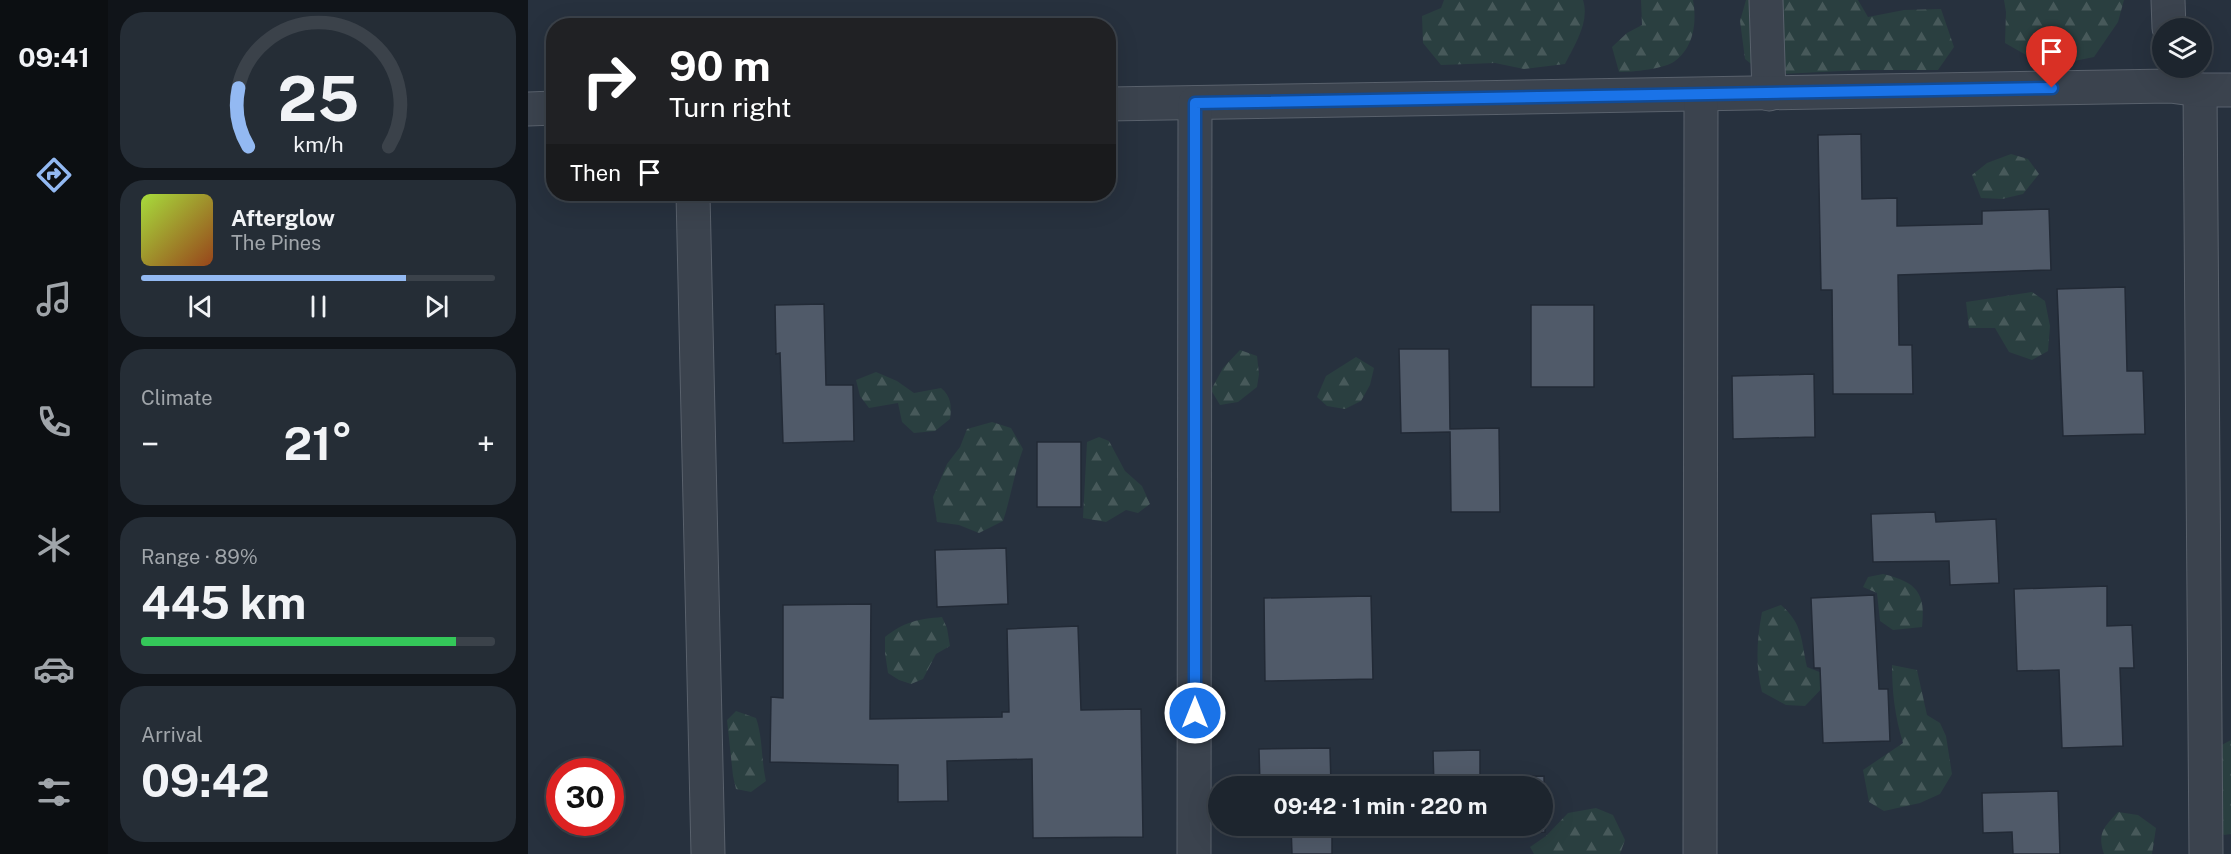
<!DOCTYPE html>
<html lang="en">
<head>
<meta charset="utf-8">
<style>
  body { margin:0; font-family:"Public Sans",sans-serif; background:#252d36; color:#f1f3f6; height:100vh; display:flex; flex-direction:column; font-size:22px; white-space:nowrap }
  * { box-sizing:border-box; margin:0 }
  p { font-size:20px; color:#a0a5aa }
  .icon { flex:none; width:33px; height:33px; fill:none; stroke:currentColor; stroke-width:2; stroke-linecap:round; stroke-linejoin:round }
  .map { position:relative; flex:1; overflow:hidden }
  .side { display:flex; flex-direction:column; gap:12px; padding:12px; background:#101419; width:420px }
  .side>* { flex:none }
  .top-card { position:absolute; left:18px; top:18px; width:570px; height:183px; border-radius:24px; box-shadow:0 6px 24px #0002,0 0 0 2px #3b424a; background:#202124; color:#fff; overflow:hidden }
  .buttons { position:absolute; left:1624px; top:18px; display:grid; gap:12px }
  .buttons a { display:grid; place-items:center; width:60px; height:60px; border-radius:50%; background:#1d252e; box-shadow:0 6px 24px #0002,0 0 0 2px #3b424a; font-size:30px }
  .speed { position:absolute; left:18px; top:758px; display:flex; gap:12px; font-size:30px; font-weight:700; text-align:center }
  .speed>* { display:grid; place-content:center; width:78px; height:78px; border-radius:50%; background:#1d252e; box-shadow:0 6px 24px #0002,0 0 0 2px #3b424a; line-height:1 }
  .speed .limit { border:9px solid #d22; background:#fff; color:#111 }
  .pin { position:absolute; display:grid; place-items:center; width:51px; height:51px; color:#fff; margin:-62px -26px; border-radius:50% 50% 50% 0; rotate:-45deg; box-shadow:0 0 6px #0007 }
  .pin .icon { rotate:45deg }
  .me { position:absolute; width:66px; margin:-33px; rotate:0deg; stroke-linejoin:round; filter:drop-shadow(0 0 4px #0008) }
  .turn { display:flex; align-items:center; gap:21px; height:126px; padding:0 24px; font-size:27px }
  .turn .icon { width:78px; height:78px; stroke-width:2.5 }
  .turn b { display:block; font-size:42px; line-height:51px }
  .then { display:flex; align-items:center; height:57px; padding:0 24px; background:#0003; gap:12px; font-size:22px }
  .big { font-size:45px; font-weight:700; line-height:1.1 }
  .side .tile { flex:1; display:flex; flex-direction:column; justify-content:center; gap:9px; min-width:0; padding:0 21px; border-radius:24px; background:#252d36 }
  .side .dial { align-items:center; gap:0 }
  .dial svg { height:156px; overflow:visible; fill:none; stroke:#3b424a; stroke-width:7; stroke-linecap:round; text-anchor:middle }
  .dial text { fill:#f1f3f6; stroke:none }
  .song { display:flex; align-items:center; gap:18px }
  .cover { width:72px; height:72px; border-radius:9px; background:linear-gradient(135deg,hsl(80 70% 55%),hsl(20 70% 35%)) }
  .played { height:6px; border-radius:3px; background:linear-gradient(90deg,#93b9f2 75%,#3b424a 75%) }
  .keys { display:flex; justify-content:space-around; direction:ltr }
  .heat { display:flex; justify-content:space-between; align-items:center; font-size:33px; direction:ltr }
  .charge { height:9px; border-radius:4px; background:linear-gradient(90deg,#34c759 89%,#3b424a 0) }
  .trip { position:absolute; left:680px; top:776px; width:345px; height:60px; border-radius:30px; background:#1d252e; box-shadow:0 6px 24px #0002,0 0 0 2px #3b424a; font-weight:700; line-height:60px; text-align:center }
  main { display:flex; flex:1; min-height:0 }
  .tabs { display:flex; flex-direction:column; width:108px; justify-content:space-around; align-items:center; background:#0c0f12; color:#a0a5aa }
  .tabs .icon { width:42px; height:42px }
  .tabs .current { color:#93b9f2 }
  .tabs b { font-size:27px; color:#f1f3f6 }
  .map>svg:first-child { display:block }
  .forest { fill:url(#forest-firs) }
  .building { fill:#505a69; stroke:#222a36; stroke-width:1.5 }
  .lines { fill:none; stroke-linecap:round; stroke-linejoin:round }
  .street-casing { stroke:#59616c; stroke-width:35 }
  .street { stroke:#3b434e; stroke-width:33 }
  .route-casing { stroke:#114b97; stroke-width:15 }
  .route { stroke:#1a73e8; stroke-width:10 }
</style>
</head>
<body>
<main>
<nav class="tabs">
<b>09:41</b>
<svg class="icon current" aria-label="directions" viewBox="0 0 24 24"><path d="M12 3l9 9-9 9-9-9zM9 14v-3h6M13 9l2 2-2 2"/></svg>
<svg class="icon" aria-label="music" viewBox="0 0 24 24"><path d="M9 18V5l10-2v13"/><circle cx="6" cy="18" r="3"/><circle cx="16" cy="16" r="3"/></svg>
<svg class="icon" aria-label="phone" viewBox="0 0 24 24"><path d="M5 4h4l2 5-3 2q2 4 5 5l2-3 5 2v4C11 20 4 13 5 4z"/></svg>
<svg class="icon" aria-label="climate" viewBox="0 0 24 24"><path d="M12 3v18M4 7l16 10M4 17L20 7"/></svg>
<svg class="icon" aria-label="car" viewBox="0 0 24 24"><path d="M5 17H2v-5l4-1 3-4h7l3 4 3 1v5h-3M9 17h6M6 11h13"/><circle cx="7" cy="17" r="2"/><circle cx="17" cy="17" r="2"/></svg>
<svg class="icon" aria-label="filters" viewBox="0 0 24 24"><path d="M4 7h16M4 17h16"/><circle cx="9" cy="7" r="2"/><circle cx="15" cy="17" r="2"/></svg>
</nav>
<section class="side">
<div class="tile dial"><svg viewBox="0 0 100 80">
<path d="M14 69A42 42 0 1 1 86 69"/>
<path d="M14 69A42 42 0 0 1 9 39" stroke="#93b9f2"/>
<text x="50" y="56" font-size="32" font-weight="700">25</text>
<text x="50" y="72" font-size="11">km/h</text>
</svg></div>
<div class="tile">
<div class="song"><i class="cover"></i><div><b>Afterglow</b><p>The Pines</p></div></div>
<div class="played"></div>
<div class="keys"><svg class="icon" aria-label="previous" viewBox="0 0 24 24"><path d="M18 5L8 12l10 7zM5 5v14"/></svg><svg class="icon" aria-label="pause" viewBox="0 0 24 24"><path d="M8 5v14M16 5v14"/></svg><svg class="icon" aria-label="next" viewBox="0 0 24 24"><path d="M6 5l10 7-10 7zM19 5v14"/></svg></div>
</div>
<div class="tile"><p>Climate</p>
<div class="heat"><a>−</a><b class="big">21°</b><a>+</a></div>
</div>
<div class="tile"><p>Range · 89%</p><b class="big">445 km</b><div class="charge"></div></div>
<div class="tile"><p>Arrival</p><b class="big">09:42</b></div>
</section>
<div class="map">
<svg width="1703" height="854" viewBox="0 0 1703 854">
  <defs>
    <pattern id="forest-firs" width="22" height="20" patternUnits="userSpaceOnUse" patternTransform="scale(1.5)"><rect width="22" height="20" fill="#2a3f40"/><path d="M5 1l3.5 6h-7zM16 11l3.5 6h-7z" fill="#47595a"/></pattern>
  </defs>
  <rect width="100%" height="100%" fill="#27313e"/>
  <g class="forest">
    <path d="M 916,0 L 1055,0 C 1062,22 1047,44 1037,64 L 996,69 L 967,63 L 913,65 L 895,43 L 894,16 L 913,8 Z"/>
    <path d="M 1113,0 L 1165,0 C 1169,22 1166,47 1147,61 C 1137,69 1105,72 1091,72 L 1084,47 L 1099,33 L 1114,25 Z"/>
    <polygon points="1218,0 1330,0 1340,17 1376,10 1413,9 1426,47 1410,70 1332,70 1237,75 1217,59 1212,21"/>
    <polygon points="1476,0 1596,0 1590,22 1566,57 1541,62 1507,60 1477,43 1478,12"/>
    <polygon points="1483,154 1500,159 1511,174 1495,194 1474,199 1453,198 1444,175 1459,163"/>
    <polygon points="1504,292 1517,301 1522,326 1520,351 1504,360 1481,352 1467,328 1441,328 1438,302"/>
    <polygon points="712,350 729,356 731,374 729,387 710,402 692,405 683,390 695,368"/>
    <polygon points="828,357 846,368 842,385 833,401 817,409 799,406 789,397 798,376"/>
    <path d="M 348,372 L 369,381 L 386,393 L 413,388 C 423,396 424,406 422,419 L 407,431 L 386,433 L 374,422 L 370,403 L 341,408 L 332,396 L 328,380 Z"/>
    <path d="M 464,422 L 483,428 L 495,449 C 486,473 483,497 475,521 L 451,533 L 431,525 L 409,522 L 405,497 L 419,464 L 432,447 L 439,429 Z"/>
    <polygon points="571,437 581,441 597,471 614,486 622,504 610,513 598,510 578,522 555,518 559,442"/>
    <path d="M 1355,574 C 1389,582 1398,593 1394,627 L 1365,630 L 1352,621 L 1349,593 L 1335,587 L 1340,577 Z"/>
    <path d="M 1253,605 C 1275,624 1273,640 1279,667 L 1294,673 L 1300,682 L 1277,706 L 1258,705 L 1234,692 C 1227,665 1229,639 1234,612 Z"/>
    <path d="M 414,617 L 419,628 L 422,646 L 408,654 L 395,679 L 383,684 L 371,680 L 360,673 L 357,653 L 357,637 C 376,622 390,619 414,617 Z"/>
    <path d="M 1364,665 L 1389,670 L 1399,715 L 1412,723 L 1418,736 L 1424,774 L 1412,794 L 1392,803 L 1356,811 L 1341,802 L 1335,770 L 1375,743 C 1367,717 1364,692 1364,665 Z"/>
    <path d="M 208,711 L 228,718 C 235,738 233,759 238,781 L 223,792 L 208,789 L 205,776 L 199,720 Z"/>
    <polygon points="1703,740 1703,834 1696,835 1672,809 1671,757"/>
    <polygon points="1068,808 1085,815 1097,840 1092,854 1006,854 1002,847 1018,836 1040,813"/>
    <path d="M 1590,812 L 1610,815 L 1628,828 L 1624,854 L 1576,854 C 1569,833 1576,827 1590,812 Z"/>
  </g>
  <g class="building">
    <polygon points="1333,134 1334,199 1369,198 1369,226 1454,224 1454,211 1521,209 1523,270 1370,275 1371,345 1384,345 1385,394 1305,394 1304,290 1293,290 1290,135"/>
    <polygon points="1597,287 1599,371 1615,371 1617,434 1535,436 1529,289"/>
    <polygon points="296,304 298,385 325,385 326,441 255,443 252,353 248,354 247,305"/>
    <rect x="1003" y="305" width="63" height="82"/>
    <polygon points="871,349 921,349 922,429 971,428 972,512 923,512 922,432 873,433"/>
    <polygon points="1286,374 1287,437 1205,439 1204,376"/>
    <rect x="509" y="442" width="44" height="65"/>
    <polygon points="1407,512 1408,522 1468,519 1471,583 1422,585 1421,561 1345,562 1343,514"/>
    <polygon points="478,548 480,604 409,607 407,550"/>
    <polygon points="1579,586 1579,626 1604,625 1606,668 1592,668 1595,746 1534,748 1531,670 1489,671 1486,589"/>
    <polygon points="1346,595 1351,689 1360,689 1362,741 1295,743 1292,668 1286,668 1283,598"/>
    <polygon points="843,596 845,679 737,681 736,598"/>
    <polygon points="343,604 342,719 474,717 474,712 481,712 479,629 550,626 553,710 613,709 615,837 505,838 504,759 419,761 420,801 370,802 370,765 242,762 243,697 255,698 255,605"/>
    <polygon points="802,748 803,786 732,786 731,749"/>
    <polygon points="952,750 952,777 1016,776 1017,832 907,834 907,825 1014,825 1014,786 906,786 905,751"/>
    <polygon points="1530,791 1532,854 1485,854 1484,832 1455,833 1454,793"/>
    <polygon points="763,825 804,825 804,854 764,854"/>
  </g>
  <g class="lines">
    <g class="street-casing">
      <g id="street">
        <polyline points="1238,0 1241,94"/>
        <polyline points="1640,0 1641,28"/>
        <polyline points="1672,90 1678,854"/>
        <polyline points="580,104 1642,86 1672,90 1703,90"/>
        <polyline points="0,109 26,108"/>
        <polyline points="165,194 180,854"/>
        <polyline points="666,854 667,103"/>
        <polyline points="1172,854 1173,95"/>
      </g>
    </g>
    <use href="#street" class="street"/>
  </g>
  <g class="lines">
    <g class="route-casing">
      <polyline id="route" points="667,713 667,103 1524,88"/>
    </g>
    <use href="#route" class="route"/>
  </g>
</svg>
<div class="buttons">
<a><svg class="icon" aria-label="layers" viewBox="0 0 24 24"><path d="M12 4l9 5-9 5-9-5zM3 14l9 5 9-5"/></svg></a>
</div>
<div class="speed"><div class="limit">30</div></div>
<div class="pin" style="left:1524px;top:88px;background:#d93025"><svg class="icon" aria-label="arrive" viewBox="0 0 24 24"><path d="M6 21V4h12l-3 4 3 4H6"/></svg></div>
<svg class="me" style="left:667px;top:713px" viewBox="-20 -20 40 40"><circle r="17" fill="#1a73e8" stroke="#fff" stroke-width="3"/><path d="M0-11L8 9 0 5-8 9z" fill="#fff"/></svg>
<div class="trip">09:42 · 1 min · 220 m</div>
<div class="top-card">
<div class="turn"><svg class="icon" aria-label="right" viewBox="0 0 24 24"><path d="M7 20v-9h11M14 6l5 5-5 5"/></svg><div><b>90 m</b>Turn right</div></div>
<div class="then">Then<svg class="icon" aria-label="arrive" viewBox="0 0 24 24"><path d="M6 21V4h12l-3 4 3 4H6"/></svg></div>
</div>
</div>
</main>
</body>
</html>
